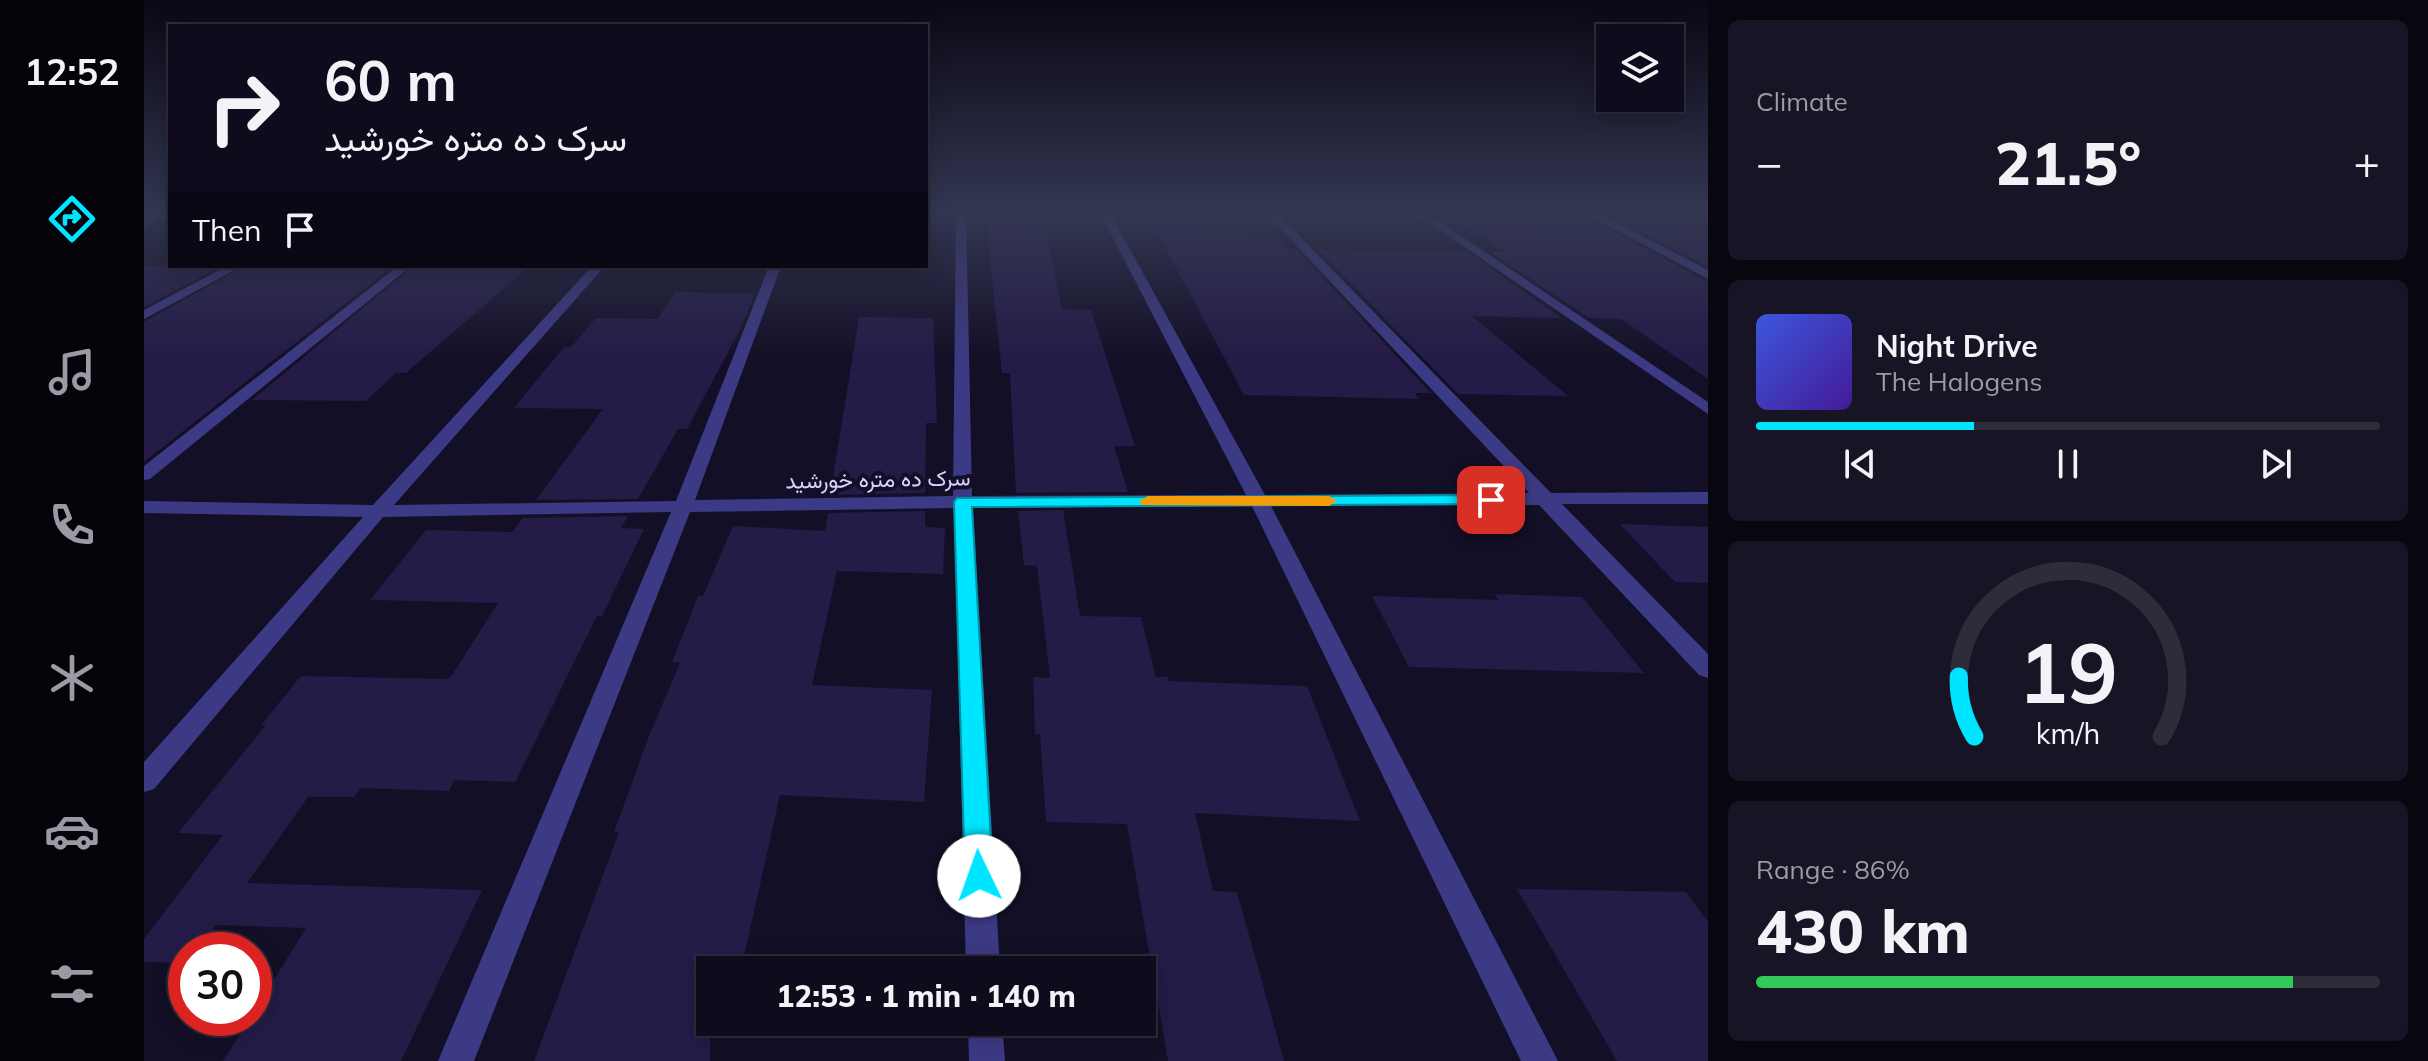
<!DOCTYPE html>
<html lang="en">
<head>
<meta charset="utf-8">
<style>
  body { margin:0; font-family:Mulish,Vazirmatn,sans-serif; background:#171425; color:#f1f3f6; height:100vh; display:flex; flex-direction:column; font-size:30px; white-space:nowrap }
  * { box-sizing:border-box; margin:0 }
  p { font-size:26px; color:#9b9ba3 }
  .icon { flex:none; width:44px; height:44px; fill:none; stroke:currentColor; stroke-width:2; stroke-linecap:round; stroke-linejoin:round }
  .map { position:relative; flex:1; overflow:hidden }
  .details { display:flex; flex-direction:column; gap:20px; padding:20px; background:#08060f; width:720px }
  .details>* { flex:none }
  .hud { position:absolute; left:24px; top:24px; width:760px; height:244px; border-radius:0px; box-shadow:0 4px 20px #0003,0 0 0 2px #2e2b3b; background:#0e0b1c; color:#f1f3f6; overflow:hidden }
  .fabs { position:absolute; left:1452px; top:24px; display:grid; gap:16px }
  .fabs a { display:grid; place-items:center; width:88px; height:88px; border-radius:0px; background:#0e0b1c; box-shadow:0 4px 20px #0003,0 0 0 2px #2e2b3b; font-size:40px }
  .speed { position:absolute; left:24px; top:932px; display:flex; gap:16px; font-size:40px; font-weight:700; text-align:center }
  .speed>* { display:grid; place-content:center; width:104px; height:104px; border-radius:50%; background:#0e0b1c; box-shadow:0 4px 20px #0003,0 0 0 2px #2e2b3b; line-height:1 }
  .speed .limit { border:12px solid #d22; background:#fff; color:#111 }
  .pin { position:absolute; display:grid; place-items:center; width:68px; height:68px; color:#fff; margin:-34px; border-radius:16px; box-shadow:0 4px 12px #0006 }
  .me { position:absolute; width:88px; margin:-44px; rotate:357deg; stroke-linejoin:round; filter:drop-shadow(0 0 6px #0008) }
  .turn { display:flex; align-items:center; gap:28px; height:168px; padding:0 24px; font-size:36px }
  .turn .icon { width:104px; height:104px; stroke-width:2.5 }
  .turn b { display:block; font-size:56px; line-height:68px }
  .then { display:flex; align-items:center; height:76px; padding:0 24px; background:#0003; gap:16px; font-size:30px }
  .big { font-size:60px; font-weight:800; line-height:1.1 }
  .details .widget { flex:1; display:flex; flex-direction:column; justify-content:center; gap:12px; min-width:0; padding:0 28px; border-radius:12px; background:#171425 }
  .details .dial { align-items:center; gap:0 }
  .dial svg { height:208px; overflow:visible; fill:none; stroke:#2e2b3b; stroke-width:7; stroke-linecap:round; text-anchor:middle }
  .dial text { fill:#f1f3f6; stroke:none }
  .song { display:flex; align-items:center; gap:24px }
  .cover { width:96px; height:96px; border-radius:12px; background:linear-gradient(135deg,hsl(230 70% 55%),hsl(260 70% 35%)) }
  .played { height:8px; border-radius:4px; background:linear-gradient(90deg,#00e5ff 35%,#2e2b3b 35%) }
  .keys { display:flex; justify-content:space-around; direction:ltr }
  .heat { display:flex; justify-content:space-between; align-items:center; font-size:44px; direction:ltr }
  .charge { height:12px; border-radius:6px; background:linear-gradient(90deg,#34c759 86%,#2e2b3b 0) }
  .trip { position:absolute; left:552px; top:956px; width:460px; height:80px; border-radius:0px; background:#0e0b1c; box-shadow:0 4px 20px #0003,0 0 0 2px #2e2b3b; font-weight:800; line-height:80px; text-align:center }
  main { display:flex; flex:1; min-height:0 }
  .tab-bar { display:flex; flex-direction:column; width:144px; justify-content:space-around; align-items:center; background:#06040b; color:#9b9ba3 }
  .tab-bar .icon { width:56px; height:56px }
  .tab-bar .current { color:#00e5ff }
  .tab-bar b { font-size:36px; color:#f1f3f6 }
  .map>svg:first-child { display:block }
  .building { fill:#241b47 }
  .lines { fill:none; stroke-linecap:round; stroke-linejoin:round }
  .minor { fill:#3d3a85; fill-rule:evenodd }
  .route { fill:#00e5ff; stroke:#0095a6; stroke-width:2 }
  .slow { fill:#f59e0b }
  .labels { text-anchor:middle; stroke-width:8; stroke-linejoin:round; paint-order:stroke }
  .street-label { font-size:22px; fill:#d9d4ff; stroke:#130f26 }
</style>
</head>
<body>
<main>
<nav class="tab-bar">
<b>12:52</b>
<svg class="icon current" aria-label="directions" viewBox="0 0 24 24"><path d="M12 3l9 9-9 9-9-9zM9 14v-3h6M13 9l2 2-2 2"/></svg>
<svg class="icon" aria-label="music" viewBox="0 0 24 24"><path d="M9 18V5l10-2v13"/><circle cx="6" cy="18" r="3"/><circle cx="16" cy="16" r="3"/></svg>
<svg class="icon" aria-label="phone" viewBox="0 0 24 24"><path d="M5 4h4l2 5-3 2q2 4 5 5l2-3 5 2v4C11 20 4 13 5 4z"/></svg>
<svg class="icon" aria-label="climate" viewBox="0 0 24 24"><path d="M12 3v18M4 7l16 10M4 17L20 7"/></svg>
<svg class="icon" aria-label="car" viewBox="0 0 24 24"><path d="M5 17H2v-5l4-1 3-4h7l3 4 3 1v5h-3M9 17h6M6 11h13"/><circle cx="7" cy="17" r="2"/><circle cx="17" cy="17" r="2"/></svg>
<svg class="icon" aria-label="filters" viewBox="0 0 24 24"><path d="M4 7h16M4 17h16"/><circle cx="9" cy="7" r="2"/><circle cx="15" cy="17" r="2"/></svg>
</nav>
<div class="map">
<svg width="1564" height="1061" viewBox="0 0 1564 1061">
  <rect width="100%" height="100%" fill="#130f26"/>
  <g class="building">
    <polygon points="841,211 898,211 918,309 947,310 991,446 970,446 984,492 872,493 866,373 858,373"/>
    <polygon points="1309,216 1419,217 1436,227 1460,227 1564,282 1564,379 1477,319 1445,318 1346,252 1361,252"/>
    <polygon points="1005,217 1054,218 1064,234 1132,235 1144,249 1152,249 1287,393 1271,393 1275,399 1100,395"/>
    <polygon points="1564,226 1564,267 1487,227"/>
    <polygon points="1173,249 1322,251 1418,318 1328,316 1424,396 1314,394"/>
    <polygon points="0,266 77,266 0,307"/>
    <polygon points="101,266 249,266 0,462 0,322"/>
    <polygon points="270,266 386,266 262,373 252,373 222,401 108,400"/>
    <polygon points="532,292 611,294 597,328 543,429 534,429 494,499 392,500 459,409 370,408 420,347 427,347 452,318 513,319"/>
    <polygon points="715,317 789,318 793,423 782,423 781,493 686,495"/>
    <polygon points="919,510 936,616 997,617 1012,677 1024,677 1025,681 1163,686 1216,821 1051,813 1069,891 1093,892 1140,1061 1024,1061 983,824 902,822 896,734 891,734 889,677 906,678 893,566 880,565 874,511"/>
    <polygon points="781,511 781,527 801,528 799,574 693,571 668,685 788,690 780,802 636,795 597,970 566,970 566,1061 390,1061 475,832 470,832 505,736 536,663 528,662 554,596 559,596 589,526 681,531 684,513"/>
    <polygon points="484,516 477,528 500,529 458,616 453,616 371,782 310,780 305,791 216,788 210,797 164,797 103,883 338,890 257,1061 79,1061 106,1018 110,1018 110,1012 162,928 72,925 54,950 42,950 42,963 0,962 0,939 79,835 34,833 122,725 117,725 157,676 304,679 308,675 354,603 226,600 282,530 368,532 379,518"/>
    <polygon points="1476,524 1564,527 1564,583 1531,582"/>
    <polygon points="1350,594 1438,597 1500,673 1265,667 1228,596 1355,600"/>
    <polygon points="1373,889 1542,892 1564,922 1564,1061 1473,1061"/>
  </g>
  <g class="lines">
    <g class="minor">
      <polygon points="19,211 26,211 26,216 0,226 0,219"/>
      <polygon points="812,211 822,211 828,496 1102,495 955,211 965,211 1121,495 1385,493 1120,211 1131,211 1407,493 1564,492 1564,504 1418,504 1564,654 1564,678 1555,675 1395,505 1127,506 1414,1061 1377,1061 1108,506 829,508 856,970 822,970 810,508 546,512 330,1061 294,1061 527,512 239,517 10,789 0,792 0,762 219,517 0,513 0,501 229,505 448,266 461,266 250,505 532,501 625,266 637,266 551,500 809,496"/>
      <polygon points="1268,211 1280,211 1564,402 1564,414"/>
      <polygon points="1437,211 1450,211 1564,270 1564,279"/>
      <polygon points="83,266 98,266 0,319 0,310"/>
      <polygon points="254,266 267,266 6,479 0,480 0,466"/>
      <polygon points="824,1022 858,1022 861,1061 825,1061"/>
    </g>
  </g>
  <linearGradient id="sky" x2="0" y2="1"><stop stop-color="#0a0815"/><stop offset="0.59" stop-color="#333752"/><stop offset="1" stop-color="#333752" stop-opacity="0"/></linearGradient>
  <rect width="1564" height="360" fill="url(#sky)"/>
  <polygon class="route" points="1347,495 1356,500 1353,504 828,507 849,876 845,885 835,889 825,885 821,876 810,502 813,498"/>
  <polygon class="slow" points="1004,496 1185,496 1193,501 1185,506 998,505 995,501"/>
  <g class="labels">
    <g class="street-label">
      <text transform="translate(734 479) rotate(-1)" y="8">سرک ده متره خورشید</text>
    </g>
  </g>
</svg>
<div class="fabs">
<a><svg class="icon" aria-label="layers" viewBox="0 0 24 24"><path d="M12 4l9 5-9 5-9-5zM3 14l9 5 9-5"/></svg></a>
</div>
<div class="speed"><div class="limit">30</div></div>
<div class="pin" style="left:1347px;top:500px;background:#d93025"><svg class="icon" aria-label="arrive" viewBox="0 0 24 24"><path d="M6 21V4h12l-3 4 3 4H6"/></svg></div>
<svg class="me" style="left:835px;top:876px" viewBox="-20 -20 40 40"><circle r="19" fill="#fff"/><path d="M0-13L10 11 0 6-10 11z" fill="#00e5ff"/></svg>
<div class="trip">12:53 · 1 min · 140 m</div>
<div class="hud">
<div class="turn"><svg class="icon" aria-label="right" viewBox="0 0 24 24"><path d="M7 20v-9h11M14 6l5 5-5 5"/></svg><div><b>60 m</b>سرک ده متره خورشید</div></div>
<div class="then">Then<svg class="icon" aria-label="arrive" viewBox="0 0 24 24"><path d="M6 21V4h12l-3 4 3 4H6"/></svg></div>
</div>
</div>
<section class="details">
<div class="widget"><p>Climate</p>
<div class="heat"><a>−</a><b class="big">21.5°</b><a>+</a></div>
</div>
<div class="widget">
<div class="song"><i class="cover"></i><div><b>Night Drive</b><p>The Halogens</p></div></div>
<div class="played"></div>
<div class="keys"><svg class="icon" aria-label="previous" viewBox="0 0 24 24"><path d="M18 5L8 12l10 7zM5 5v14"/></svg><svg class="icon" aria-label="pause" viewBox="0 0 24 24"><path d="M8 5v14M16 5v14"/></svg><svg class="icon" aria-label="next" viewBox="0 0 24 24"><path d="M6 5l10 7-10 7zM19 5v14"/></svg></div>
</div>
<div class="widget dial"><svg viewBox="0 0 100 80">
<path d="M14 69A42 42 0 1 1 86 69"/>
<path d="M14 69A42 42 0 0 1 8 46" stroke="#00e5ff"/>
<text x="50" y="56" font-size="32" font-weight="700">19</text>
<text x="50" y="72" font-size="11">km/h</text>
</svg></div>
<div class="widget"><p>Range · 86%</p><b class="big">430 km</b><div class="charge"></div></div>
</section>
</main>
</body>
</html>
